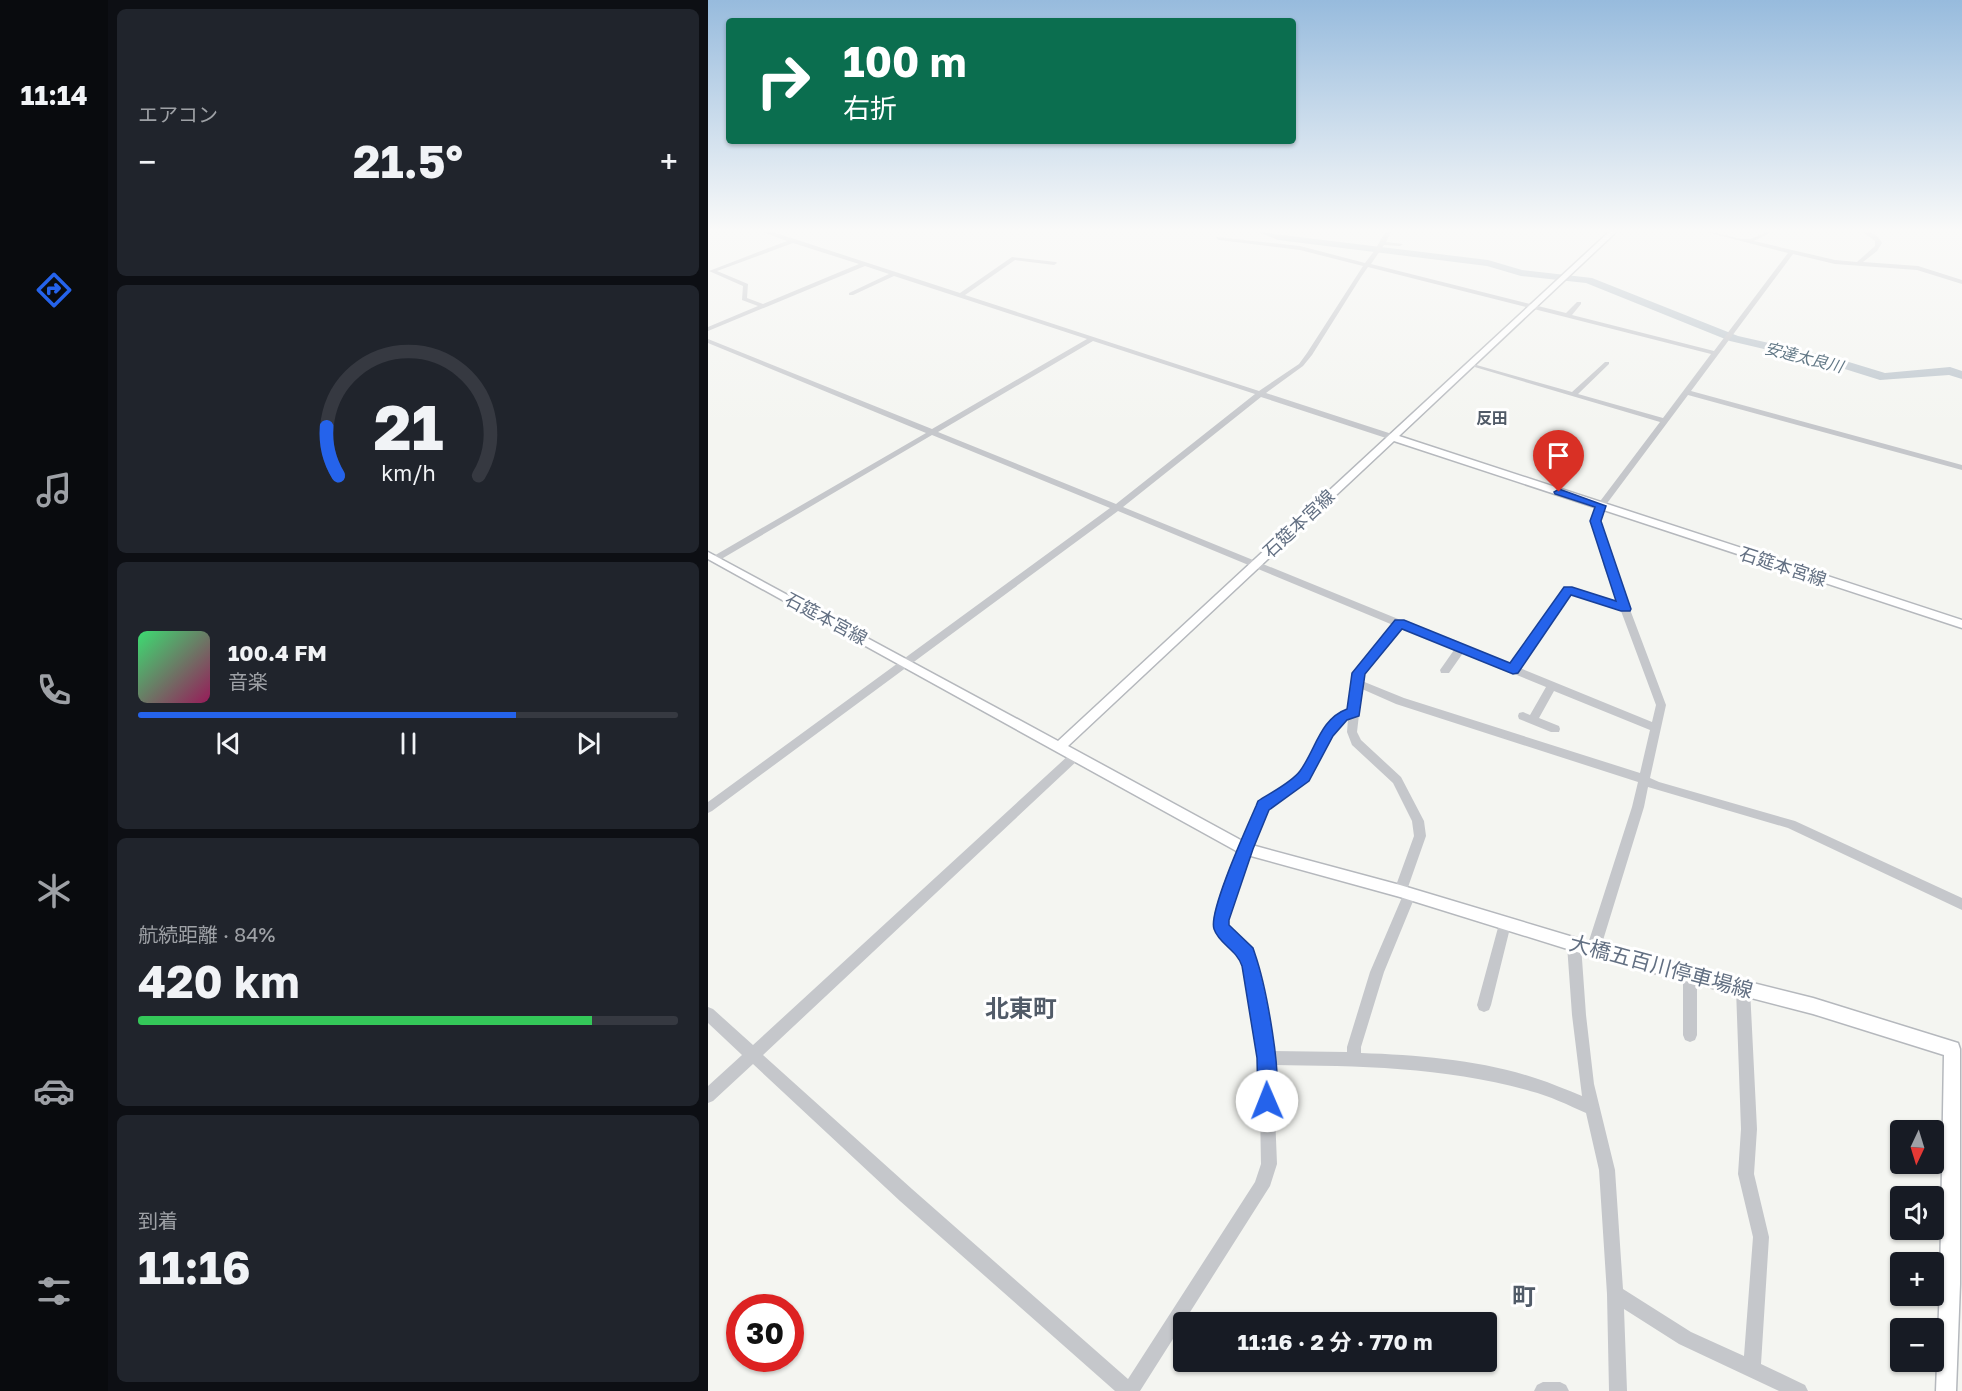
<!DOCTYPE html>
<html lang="ja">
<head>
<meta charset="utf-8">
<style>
  body { margin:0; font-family:"Golos Text","Noto Sans JP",sans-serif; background:#20242c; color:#f1f3f6; height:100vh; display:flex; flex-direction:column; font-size:22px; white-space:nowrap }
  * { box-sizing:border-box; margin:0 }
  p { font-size:20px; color:#9ea1a6 }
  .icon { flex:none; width:33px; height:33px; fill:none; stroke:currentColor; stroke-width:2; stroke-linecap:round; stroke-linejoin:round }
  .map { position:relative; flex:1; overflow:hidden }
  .details { display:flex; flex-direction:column; gap:9px; padding:9px; background:#0d0f14; width:600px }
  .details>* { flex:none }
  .top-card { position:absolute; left:18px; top:18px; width:570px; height:126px; border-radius:6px; box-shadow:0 2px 4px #0004; background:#0b6e4f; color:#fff; overflow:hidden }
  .needle { width:39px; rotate:184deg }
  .buttons { position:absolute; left:1182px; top:1120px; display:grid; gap:12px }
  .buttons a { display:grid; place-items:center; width:54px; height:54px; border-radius:6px; background:#171b24; box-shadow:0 2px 4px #0004; font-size:30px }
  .speed { position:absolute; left:18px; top:1294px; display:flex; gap:12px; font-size:30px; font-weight:700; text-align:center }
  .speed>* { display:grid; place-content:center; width:78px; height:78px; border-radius:50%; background:#171b24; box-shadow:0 2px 4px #0004; line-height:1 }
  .speed .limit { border:9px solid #d22; background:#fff; color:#111 }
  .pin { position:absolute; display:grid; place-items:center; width:51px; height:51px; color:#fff; margin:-62px -26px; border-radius:50% 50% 50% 0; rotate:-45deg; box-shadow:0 0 6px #0007 }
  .pin .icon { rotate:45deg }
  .me { position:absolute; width:66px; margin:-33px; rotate:359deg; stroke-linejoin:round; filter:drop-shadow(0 0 4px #0008) }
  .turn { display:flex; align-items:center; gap:21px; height:126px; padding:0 18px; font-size:27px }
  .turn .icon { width:78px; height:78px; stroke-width:2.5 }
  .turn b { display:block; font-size:42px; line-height:51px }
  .big { font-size:45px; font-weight:700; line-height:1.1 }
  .details .tile { flex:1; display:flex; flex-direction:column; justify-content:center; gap:9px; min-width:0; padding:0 21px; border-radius:9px; background:#20242c }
  .details .dial { align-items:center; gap:0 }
  .dial svg { height:156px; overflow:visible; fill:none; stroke:#363941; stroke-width:7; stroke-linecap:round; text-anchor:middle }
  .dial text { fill:#f1f3f6; stroke:none }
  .song { display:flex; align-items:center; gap:18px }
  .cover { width:72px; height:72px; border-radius:9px; background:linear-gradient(135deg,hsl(140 70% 55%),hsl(330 70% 35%)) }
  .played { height:6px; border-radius:3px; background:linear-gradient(90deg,#2563eb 70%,#363941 70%) }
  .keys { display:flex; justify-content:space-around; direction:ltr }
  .heat { display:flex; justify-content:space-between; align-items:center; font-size:33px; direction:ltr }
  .charge { height:9px; border-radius:4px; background:linear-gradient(90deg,#34c759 84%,#363941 0) }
  .trip { position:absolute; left:465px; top:1312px; width:324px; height:60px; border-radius:6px; background:#171b24; box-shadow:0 2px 4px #0004; font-weight:700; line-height:60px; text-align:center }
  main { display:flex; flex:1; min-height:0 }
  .dock { display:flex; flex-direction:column; width:108px; justify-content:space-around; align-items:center; background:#090b0e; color:#9ea1a6 }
  .dock .icon { width:42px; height:42px }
  .dock .current { color:#2563eb }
  .dock b { font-size:27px; color:#f1f3f6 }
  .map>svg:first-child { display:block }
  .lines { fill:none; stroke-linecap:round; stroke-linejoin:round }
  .river { fill:#bdc6cd; fill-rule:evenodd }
  .major-casing { stroke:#b5b8bd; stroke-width:3 }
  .minor { fill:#c5c7cb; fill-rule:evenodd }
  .major { fill:#fff; fill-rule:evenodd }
  .route { fill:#2563eb; stroke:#184099; stroke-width:1.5 }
  .labels { text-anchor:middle; stroke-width:6; stroke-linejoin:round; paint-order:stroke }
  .far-water-label { font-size:16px; font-style:italic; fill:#637987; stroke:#fff }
  .far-neighbourhood-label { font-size:16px; font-weight:bold; fill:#515b68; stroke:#fff }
  .street-label { font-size:18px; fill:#637083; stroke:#fff }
  .near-street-label { font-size:21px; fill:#637083; stroke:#fff }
  .near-neighbourhood-label { font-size:24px; font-weight:bold; fill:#515b68; stroke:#fff }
</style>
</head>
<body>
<main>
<nav class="dock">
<b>11:14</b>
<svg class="icon current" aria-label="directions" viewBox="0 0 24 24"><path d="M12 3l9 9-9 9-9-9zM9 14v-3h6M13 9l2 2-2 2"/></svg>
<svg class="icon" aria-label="music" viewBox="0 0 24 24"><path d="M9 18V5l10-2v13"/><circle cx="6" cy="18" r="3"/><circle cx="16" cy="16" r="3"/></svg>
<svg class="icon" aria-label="phone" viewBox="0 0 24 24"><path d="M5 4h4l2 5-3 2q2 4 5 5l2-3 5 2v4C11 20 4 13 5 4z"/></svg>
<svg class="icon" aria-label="climate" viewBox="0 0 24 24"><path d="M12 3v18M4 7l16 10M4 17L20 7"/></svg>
<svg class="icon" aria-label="car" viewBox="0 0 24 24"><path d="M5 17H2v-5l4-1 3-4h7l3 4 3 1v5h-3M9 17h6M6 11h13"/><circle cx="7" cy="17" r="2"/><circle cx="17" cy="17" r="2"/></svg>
<svg class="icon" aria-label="filters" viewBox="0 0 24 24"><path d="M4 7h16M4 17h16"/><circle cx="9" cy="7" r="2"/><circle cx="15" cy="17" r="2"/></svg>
</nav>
<section class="details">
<div class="tile"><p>エアコン</p>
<div class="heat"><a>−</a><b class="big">21.5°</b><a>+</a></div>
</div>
<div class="tile dial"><svg viewBox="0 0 100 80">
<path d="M14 69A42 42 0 1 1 86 69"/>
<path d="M14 69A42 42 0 0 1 8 44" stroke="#2563eb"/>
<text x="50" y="56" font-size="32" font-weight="700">21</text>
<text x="50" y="72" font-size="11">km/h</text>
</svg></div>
<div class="tile">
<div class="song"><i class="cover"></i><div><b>100.4 FM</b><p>音楽</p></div></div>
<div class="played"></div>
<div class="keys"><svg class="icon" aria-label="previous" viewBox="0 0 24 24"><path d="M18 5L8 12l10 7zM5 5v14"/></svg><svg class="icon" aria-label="pause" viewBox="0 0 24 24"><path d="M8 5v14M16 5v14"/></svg><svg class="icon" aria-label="next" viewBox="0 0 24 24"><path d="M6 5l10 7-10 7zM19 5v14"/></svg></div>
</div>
<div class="tile"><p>航続距離 · 84%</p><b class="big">420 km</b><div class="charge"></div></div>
<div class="tile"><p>到着</p><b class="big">11:16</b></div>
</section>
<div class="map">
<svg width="1254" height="1391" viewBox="0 0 1254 1391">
  <rect width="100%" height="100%" fill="#f4f5f1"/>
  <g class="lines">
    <polygon class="river" points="550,232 780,260 814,270 884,278 1030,336 1131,359 1177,373 1242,367 1254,371 1254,379 1241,375 1172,380 1124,365 1022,341 878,283 813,276 779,266 570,240"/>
    <g class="major-casing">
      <polygon id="major" points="901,232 908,232 691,436 1254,620 1254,628 686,441 360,746 540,844 692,885 885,943 1105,998 1250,1043 1252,1049 1252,1284 1248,1391 1228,1391 1232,1284 1236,1055 1105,1014 885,957 692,897 532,853 0,559 0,552 350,741"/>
    </g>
    <g class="minor">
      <path d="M 55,232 L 65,232 L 252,293 L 304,257 L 348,262 L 349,263 L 346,265 L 307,260 L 257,295 L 551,391 L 591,364 L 599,353 L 655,266 L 592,250 L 511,240 L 508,238 L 509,237 L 592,246 L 657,263 L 667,250 L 677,232 L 683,232 L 678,242 L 695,244 L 692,246 L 676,245 L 663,264 L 858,313 L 869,302 L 873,302 L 873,304 L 864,315 L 1006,351 L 1080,253 L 998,232 C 1012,232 1028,240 1039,239 C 1047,239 1054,232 1063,232 L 1046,241 L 1127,260 L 1149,262 L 1167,246 L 1167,241 L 1155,232 C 1163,232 1171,235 1174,243 L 1169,251 L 1155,262 L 1210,266 L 1254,280 L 1254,284 L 1209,270 L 1127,264 L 1085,254 L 983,391 L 1254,465 L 1254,470 L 980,395 L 897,506 L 892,521 L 906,567 L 958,705 L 942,778 L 951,782 L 1087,821 L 1254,898 L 1254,910 L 1080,828 L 940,787 L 936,807 L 892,950 L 890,954 L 885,956 L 880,954 L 878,950 L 924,807 L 930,782 L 688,704 L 654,689 L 649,732 L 653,740 L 693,777 L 716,821 L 718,836 L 699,890 L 702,888 L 706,890 L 708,894 L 676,972 L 653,1047 L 653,1053 C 711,1055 772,1060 827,1078 C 843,1083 859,1090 874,1096 L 864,1015 L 859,945 L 861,941 L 866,939 L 871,941 L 873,945 L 878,1015 L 886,1084 L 907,1170 L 915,1289 L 983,1332 L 1036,1356 L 1045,1237 L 1030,1174 L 1033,1129 L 1028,989 L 1030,984 L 1035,983 L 1040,984 L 1042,989 L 1049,1129 L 1046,1174 L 1061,1237 L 1053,1364 L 1097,1385 L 1100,1391 L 1071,1391 L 971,1344 L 916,1309 L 919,1391 L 901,1391 L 899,1294 L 891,1170 L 878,1113 C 860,1105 842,1096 822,1091 C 739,1067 651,1066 565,1065 L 569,1164 L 562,1186 L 432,1391 L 407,1391 L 192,1201 L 45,1064 L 5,1101 L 0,1103 L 0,1086 L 34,1055 L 0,1023 L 0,1007 L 5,1009 L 45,1045 L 362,754 L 370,754 L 372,757 L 370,760 L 55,1055 L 204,1189 L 420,1379 L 547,1182 L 553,1164 L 551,1058 L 536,966 C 528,949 511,939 506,920 L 531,849 L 551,803 L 592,774 L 615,730 L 630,714 L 641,710 L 645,673 L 685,625 L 410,511 L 4,811 L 0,813 L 0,802 L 402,508 L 224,435 L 10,561 L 4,561 L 2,559 L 4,557 L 218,433 L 0,343 L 0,339 L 224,429 L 379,339 L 186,276 L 145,295 L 141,295 L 141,293 L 181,274 L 157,266 L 0,331 L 0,327 L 50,306 L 34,300 L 35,286 L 1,271 L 79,241 ZM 85,243 L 151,264 L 55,304 L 39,298 L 40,284 L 9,271 ZM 660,267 L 1003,354 L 955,418 L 870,394 L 901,364 L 901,362 L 897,362 L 864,392 L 765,364 L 760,365 L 952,422 L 890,504 L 884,521 L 896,567 L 910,603 L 863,588 L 857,588 L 803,665 L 415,507 L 553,397 L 681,439 L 687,439 L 687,435 L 558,393 L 595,366 L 604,355 L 653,277 ZM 385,341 L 547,394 L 408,504 L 230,432 ZM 862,594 L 913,611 L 948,705 L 944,722 L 812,668 ZM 693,628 L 746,650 L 732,670 L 733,673 L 741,673 L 755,653 L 838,687 L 822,715 L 815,712 L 811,713 L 810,716 L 811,719 L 843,732 L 851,732 L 852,729 L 851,726 L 831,718 L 846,691 L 942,730 L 932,773 L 696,698 L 654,681 L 655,674 ZM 640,719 L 639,732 L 644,745 L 685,783 L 704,821 L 706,836 L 686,891 L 688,895 L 692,897 L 695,895 L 662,972 L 639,1047 L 639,1052 L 564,1051 L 550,966 L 541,949 L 522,928 L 518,920 L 543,849 L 560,809 L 600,780 L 623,736 Z"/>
      <polygon points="797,918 802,920 803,924 783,1005 781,1010 776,1012 771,1010 769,1005 791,924 792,920"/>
      <polygon points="982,969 987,971 989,975 989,1035 987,1040 982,1042 977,1040 975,1035 975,975 977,971"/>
      <polygon points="835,1382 852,1382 858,1385 861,1391 826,1391 829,1385"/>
    </g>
    <use href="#major" class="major"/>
  </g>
  <linearGradient id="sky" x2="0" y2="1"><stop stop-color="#97bbdd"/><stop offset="0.54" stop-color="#fafaf9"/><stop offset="1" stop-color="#fafaf9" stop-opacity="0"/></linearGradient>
  <rect width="1254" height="427" fill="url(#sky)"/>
  <path class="route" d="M 851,489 L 898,506 L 893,521 L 923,609 L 922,611 L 913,611 L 863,595 L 810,673 L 805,674 L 694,629 L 657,674 L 651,716 L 639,720 L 625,736 L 601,781 L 561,810 L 545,849 L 521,920 L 521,925 L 545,948 L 547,954 C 557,983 577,1081 566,1108 L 559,1110 L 553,1108 L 550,1101 L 549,1058 L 534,966 C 529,950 511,944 506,929 C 500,912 539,827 548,806 L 550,801 C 562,793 583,783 592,771 C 608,749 612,719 639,709 L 644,673 L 687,620 L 696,620 L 802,663 L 856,587 L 864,587 L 908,601 L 882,521 L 887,507 L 847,494 L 846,492 Z"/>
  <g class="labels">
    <g class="far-water-label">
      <text transform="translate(1096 357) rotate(14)" y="6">安達太良川</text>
    </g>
    <g class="far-neighbourhood-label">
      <text x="784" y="424">反田</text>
    </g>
    <g class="street-label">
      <text transform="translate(591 524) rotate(-43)" y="6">石筵本宮線</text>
      <text transform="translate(1075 567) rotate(18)" y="6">石筵本宮線</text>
      <text transform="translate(118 619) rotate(28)" y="6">石筵本宮線</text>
    </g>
    <g class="near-street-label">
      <text transform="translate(953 967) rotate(15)" y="7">大橋五百川停車場線</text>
    </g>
    <g class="near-neighbourhood-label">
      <text x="313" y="1017">北東町</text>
      <text x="816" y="1305">町</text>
    </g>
  </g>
</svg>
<div class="buttons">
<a><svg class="needle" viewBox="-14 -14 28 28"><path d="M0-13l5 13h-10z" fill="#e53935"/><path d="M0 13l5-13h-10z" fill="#9ea1a6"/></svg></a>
<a><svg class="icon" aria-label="sound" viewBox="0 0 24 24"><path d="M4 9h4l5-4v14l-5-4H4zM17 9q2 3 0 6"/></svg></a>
<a>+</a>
<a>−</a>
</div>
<div class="speed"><div class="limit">30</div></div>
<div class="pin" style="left:851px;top:492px;background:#d93025"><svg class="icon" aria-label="arrive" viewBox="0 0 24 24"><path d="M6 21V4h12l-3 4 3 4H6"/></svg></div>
<svg class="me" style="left:559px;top:1101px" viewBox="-20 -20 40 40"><circle r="19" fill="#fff"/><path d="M0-13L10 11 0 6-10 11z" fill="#2563eb"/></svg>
<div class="trip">11:16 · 2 分 · 770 m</div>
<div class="top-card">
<div class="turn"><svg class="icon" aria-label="right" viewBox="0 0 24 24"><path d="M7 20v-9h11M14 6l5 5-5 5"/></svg><div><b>100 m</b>右折</div></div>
</div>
</div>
</main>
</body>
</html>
